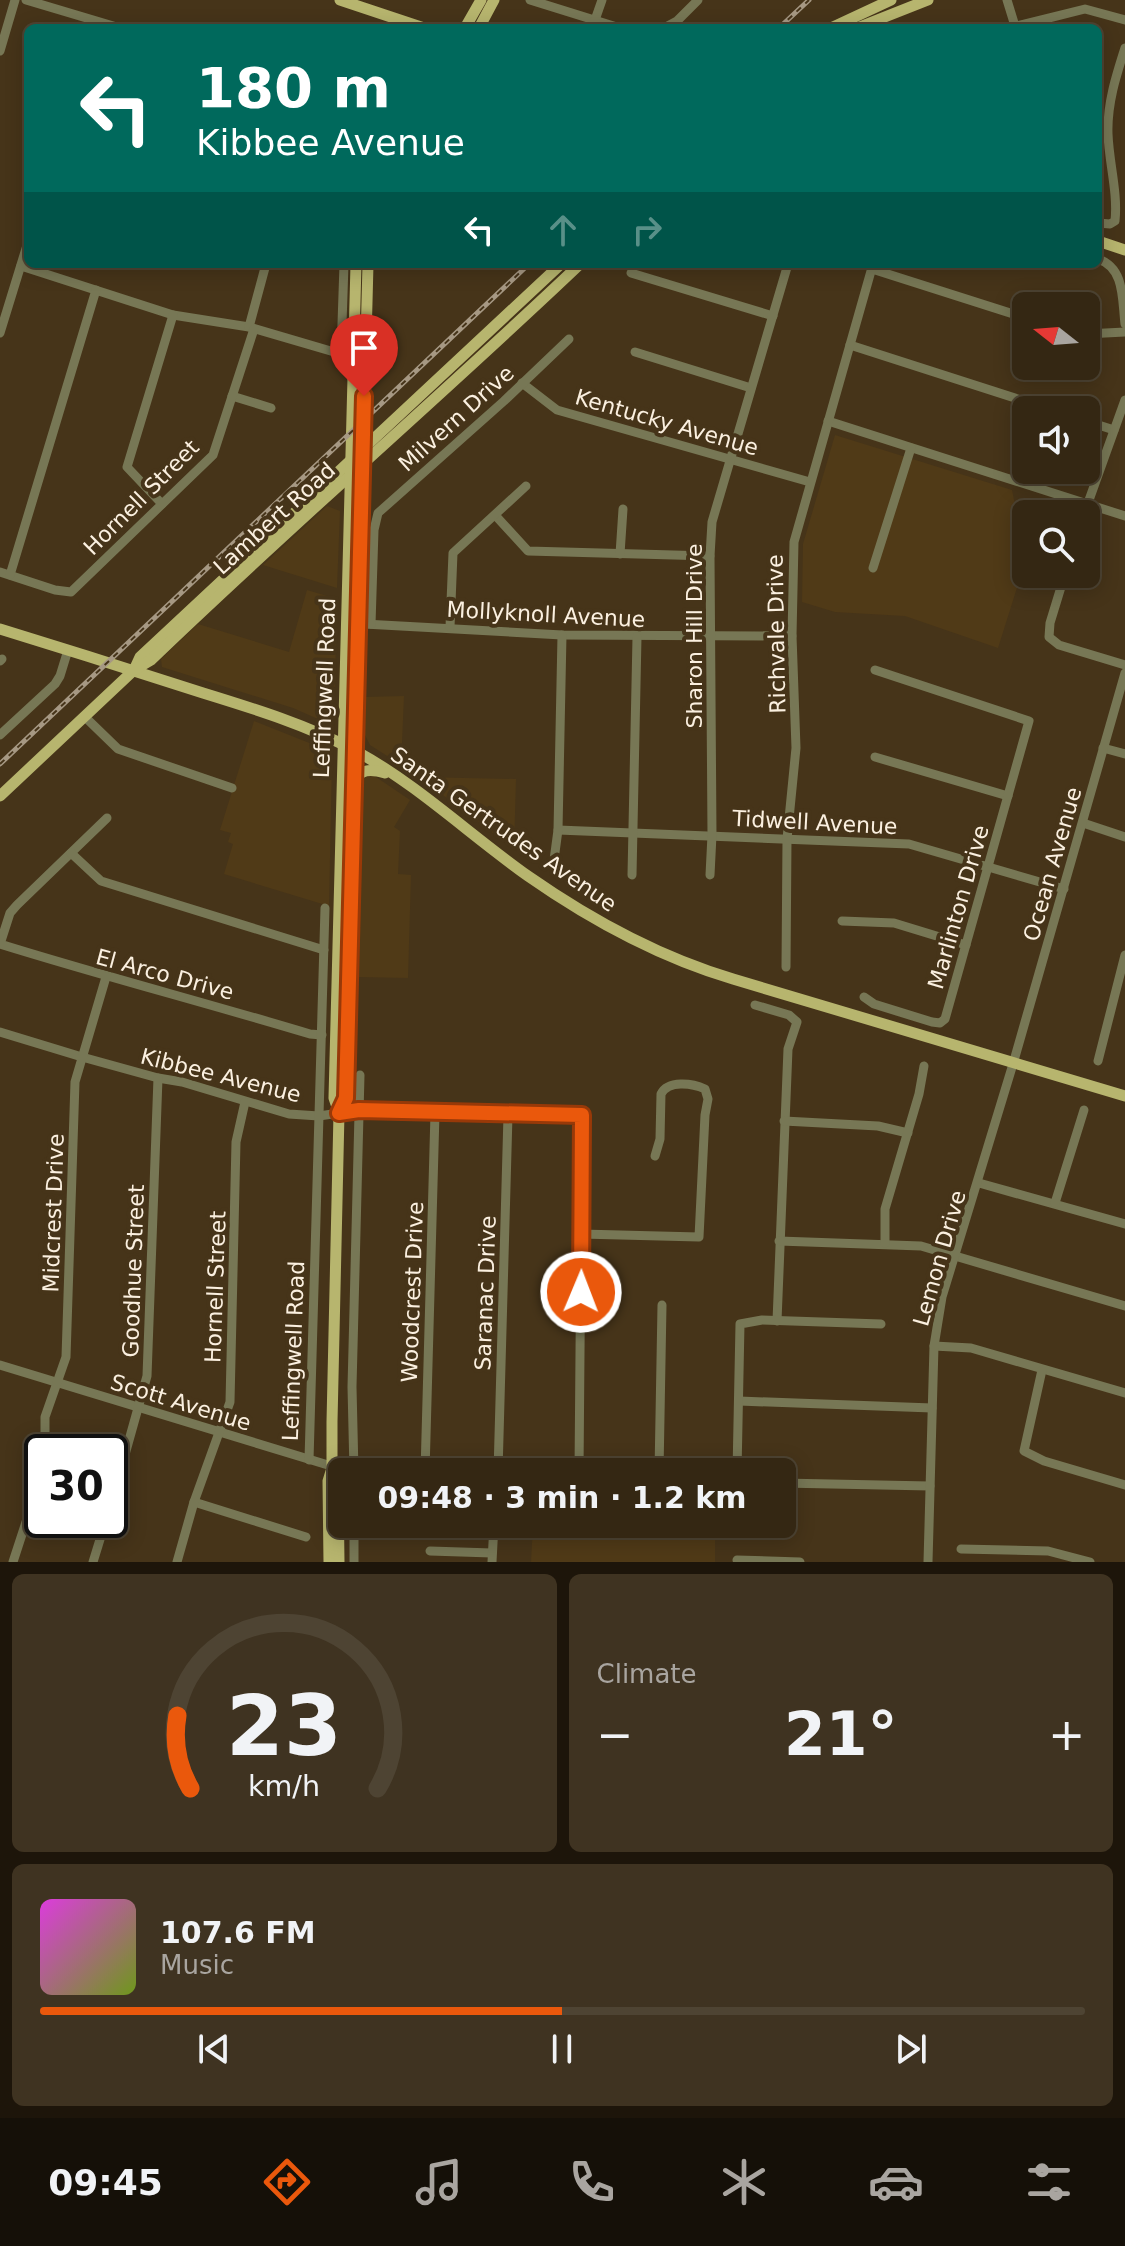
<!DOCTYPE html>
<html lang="en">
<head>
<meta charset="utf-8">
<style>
  body { margin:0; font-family:"DejaVu Sans",sans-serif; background:#3f3321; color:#f1f3f6; height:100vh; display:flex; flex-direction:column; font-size:30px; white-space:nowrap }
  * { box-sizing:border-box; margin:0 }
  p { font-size:26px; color:#a9a5a0 }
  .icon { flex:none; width:44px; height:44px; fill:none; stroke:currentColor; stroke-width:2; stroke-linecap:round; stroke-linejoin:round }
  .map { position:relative; height:1562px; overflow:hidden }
  .sheet { display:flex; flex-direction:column; gap:12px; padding:12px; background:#1d150a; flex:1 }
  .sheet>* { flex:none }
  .hud { position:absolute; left:24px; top:24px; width:1078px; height:244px; border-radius:12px; box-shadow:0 4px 20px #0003,0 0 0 2px #4e4433; background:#00695c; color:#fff; overflow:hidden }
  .needle { width:52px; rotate:287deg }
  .buttons { position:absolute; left:1012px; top:292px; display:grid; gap:16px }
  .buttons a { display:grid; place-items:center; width:88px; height:88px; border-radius:12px; background:#342713; box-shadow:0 4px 20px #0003,0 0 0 2px #4e4433; font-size:40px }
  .speed { position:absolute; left:24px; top:1434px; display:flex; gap:16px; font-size:40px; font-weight:700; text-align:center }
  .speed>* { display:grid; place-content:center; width:104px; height:104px; border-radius:50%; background:#342713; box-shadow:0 4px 20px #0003,0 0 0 2px #4e4433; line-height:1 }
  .speed .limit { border:4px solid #111; border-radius:12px; background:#fff; color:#111 }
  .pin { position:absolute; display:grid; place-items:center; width:68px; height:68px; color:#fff; margin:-82px -34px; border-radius:50% 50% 50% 0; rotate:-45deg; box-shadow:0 0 8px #0007 }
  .pin .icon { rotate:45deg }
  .me { position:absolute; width:88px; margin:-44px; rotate:1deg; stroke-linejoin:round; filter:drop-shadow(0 0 6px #0008) }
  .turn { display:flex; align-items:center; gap:28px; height:168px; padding:0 40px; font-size:36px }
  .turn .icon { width:104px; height:104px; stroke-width:2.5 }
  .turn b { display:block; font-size:56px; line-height:68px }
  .lanes { display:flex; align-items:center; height:76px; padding:0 40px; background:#0003; justify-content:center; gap:40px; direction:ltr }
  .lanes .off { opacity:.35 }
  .big { font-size:60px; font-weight:600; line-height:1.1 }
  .sheet .widget { flex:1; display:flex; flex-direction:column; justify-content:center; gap:12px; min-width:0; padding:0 28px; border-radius:12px; background:#3f3321 }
  .sheet .dial { align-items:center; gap:0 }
  .dial svg { height:208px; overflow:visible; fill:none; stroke:#4e4433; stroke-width:7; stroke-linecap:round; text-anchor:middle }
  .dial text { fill:#f1f3f6; stroke:none }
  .song { display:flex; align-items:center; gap:24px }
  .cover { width:96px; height:96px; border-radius:12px; background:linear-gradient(135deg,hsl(300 70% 55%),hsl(80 70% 35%)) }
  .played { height:8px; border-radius:4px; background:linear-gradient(90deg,#ea580c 50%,#4e4433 50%) }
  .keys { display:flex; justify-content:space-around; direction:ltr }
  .heat { display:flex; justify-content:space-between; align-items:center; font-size:44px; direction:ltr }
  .sheet .tiles { flex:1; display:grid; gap:12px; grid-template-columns:1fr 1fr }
  .widget:last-child { grid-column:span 2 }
  .trip { position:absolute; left:328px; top:1458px; width:468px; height:80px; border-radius:12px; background:#342713; box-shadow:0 4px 20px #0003,0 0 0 2px #4e4433; font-weight:600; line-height:80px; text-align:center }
  .dock { display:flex; height:128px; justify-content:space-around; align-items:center; background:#151008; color:#a9a5a0 }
  .dock .icon { width:56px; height:56px }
  .dock .selected { color:#ea580c }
  .dock b { font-size:36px; color:#f1f3f6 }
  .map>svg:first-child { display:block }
  .built { fill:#503a17 }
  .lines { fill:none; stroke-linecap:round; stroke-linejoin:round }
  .minor { stroke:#775; stroke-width:9 }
  .major { stroke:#b7b56e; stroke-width:11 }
  .rail-casing { stroke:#a69883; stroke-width:5 }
  .rail { stroke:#463419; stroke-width:2; stroke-dasharray:6; stroke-linecap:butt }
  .route-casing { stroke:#983908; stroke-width:20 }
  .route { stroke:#ea580c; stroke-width:14 }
  .labels { text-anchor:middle; stroke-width:8; stroke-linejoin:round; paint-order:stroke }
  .street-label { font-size:22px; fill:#fbf0e0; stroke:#463419 }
</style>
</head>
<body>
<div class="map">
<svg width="1125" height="1562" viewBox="0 0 1125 1562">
  <rect width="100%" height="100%" fill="#463419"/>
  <g class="built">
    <polygon points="835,435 1012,490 1026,559 998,648 905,616 835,612 802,602 803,544"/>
    <polygon points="327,506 340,511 337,588 263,565"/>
    <polygon points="307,590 337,599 334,719 327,723 293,708 162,667 161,659 198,624 289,652"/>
    <polygon points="404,696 402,743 392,759 370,745 364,733 365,697"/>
    <polygon points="254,721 327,750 332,759 329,906 224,874 233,844 228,842 231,833 220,830"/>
    <polygon points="373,775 410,800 394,827 400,831 398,874 411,875 408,978 358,977 363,780 365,777"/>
    <polygon points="419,777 516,779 514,849"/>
    <polygon points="533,1524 715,1524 715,1562 531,1562"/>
  </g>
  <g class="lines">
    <g class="minor">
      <polyline points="26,0 120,28"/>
      <polyline points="530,0 620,28"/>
      <polyline points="1007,0 1015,26"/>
      <polyline points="595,20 602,0"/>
      <polyline points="664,28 677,21 698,0"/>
      <polyline points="1009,28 1085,9 1125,20"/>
      <polyline points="0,51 15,0"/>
      <path d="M 1098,223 L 1110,224 L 1115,221 C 1118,192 1109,163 1108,134 C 1107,104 1116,76 1125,48"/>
      <path d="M 1098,259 C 1125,268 1122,299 1125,324"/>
      <polyline points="21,266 173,315 249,327 341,354 344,264"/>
      <polyline points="872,269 1026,318"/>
      <polyline points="631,273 773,316"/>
      <polyline points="249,327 266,264"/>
      <polyline points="0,333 28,242"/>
      <polyline points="1086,334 1125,332"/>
      <polyline points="850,345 1052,410"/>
      <polyline points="635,352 751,388"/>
      <polyline points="522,383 557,410 810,482"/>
      <polyline points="232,396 271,408"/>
      <polyline points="828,421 1125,516"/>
      <polyline points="1086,421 1114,430"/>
      <polyline points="162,504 127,467 173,315"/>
      <polyline points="1084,514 1125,400"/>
      <polyline points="495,515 528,551 710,556"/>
      <polyline points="620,554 623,509"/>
      <polyline points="873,568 911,448"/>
      <polyline points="0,572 55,590 71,592 213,455 254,329"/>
      <polyline points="1065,574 1050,623 1049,637 1059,645 1125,665"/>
      <polyline points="10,575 96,290"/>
      <polyline points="346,623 562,635 792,636"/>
      <polyline points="371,624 374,530 378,513 504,401 569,339"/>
      <polyline points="450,627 453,553 526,486"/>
      <polyline points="0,661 2,659"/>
      <polyline points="85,717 118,749 232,788"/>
      <polyline points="0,735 55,684 60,676 68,650"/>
      <polyline points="1103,748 1125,754"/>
      <polyline points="875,757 1008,796"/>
      <path d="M 107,818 L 17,905 L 10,913 L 0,944 C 103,976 207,1003 310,1034 L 322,1035"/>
      <polyline points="1083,823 1125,837"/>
      <polyline points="558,830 909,844 1064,889"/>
      <polyline points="71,853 101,881 324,950"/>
      <polyline points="554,860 558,830 562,635"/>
      <polyline points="632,875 637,637"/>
      <polyline points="710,875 712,835 710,556 712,522 788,264"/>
      <polyline points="842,921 894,923 966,945"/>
      <polyline points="786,967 787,839 796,748 792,636 794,542 873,264"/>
      <polyline points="864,997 874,1004 932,1022 940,1023 945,1019 1029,721 875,670"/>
      <polyline points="755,1005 789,1015 797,1022 788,1049 777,1321"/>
      <polyline points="0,1032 82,1057 158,1078 182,1082 289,1114 319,1116 359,1110 582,1115 579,1472"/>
      <polyline points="1098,1061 1125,955"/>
      <polyline points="784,1121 878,1126 908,1133"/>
      <polyline points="979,1183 1125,1224"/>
      <polyline points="1055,1203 1084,1110"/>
      <path d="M 581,1234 L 699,1237 L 705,1115 L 708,1099 L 705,1089 C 692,1083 668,1080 661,1094 L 660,1139 L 655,1156"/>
      <polyline points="779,1241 921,1246 1125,1306"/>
      <polyline points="885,1243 885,1209 919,1094 924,1066"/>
      <polyline points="934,1346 971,1348 1125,1393"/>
      <polyline points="0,1365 351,1472"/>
      <polyline points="1042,1370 1024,1451 1044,1461 1125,1485"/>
      <polyline points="739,1401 932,1408"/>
      <polyline points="45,1452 45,1417 66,1357 75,1082 106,977"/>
      <polyline points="309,1460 325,908"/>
      <polyline points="354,1472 352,1387 360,1075"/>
      <polyline points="425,1472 435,1113"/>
      <polyline points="498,1472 508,1115"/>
      <polyline points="659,1472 662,1305"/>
      <polyline points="737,1472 740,1324 762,1320 881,1324"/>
      <polyline points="782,1483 930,1486"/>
      <polyline points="194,1502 306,1537"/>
      <polyline points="110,1508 147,1376 158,1078"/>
      <polyline points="961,1549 1048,1551 1090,1562"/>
      <polyline points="430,1551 492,1553"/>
      <polyline points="737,1560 800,1562"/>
      <polyline points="13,1562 42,1473"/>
      <polyline points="93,1562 106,1520"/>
      <polyline points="177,1562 194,1502 230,1402 236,1142 245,1102"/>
      <polyline points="354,1562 354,1524"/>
      <polyline points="492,1562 494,1524"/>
      <polyline points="928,1562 934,1346 942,1297 1013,1064 1125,673"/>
    </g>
    <g class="major">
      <polyline points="340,0 424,28"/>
      <polyline points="465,28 481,0"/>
      <polyline points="479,28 494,0"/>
      <polyline points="831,28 891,0"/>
      <polyline points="857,28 928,0"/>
      <polyline points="1098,241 1125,250"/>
      <path d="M 0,629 C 68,650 135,671 203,693 C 255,709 307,725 356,751 C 418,785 470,835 528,876 C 591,920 659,957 733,979 L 1125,1096"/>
      <polyline points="134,670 140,657 561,264"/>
      <path d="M 354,784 C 359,768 371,769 385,773"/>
      <path d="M 0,796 L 134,670 L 151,660 C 291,525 439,398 580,264"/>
      <polyline points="339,1113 334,1098 356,264"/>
      <polyline points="329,1562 328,1481 332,1468"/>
      <polyline points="339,1562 338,1485 332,1467 332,1422 339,1113 346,1098 368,264"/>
    </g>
    <g class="rail-casing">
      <g id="rail">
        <polyline points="779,28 809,0"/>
        <polyline points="0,764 529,264"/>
      </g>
    </g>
    <use href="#rail" class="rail"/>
  </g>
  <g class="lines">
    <g class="route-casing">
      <polyline id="route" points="364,396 346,1098 339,1113 359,1110 582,1115 581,1292"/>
    </g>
    <use href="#route" class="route"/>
  </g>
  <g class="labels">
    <g class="street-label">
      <text transform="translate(456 418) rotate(-42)" y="8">Milvern Drive</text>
      <text transform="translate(667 422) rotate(16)" y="8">Kentucky Avenue</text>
      <text transform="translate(141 497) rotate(-45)" y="8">Hornell Street</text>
      <text transform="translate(274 518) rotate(-42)" y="8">Lambert Road</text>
      <text transform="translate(546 614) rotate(3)" y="8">Mollyknoll Avenue</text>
      <text transform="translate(776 634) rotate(-91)" y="8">Richvale Drive</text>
      <text transform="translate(694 636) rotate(-90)" y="8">Sharon Hill Drive</text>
      <text transform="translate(324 688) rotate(-88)" y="8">Leffingwell Road</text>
      <text transform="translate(815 822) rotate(3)" y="8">Tidwell Avenue</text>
      <text transform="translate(504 829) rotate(35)" y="8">Santa Gertrudes Avenue</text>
      <text transform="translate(1052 864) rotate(-74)" y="8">Ocean Avenue</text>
      <text transform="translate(958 907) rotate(-74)" y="8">Marlinton Drive</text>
      <text transform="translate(165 974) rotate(15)" y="8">El Arco Drive</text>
      <text transform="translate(221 1075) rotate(14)" y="8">Kibbee Avenue</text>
      <text transform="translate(53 1213) rotate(-88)" y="8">Midcrest Drive</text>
      <text transform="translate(939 1258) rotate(-74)" y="8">Lemon Drive</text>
      <text transform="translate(133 1271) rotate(-88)" y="8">Goodhue Street</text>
      <text transform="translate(215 1287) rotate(-88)" y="8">Hornell Street</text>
      <text transform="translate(412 1292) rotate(-88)" y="8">Woodcrest Drive</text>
      <text transform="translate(485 1293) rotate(-88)" y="8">Saranac Drive</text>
      <text transform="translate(293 1351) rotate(-88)" y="8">Leffingwell Road</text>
      <text transform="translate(181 1402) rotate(17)" y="8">Scott Avenue</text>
    </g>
  </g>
</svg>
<div class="buttons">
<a><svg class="needle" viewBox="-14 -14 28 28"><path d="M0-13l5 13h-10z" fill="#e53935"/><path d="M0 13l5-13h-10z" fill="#a9a5a0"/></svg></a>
<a><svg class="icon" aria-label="sound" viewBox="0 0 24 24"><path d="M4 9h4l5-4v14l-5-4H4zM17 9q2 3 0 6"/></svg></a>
<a><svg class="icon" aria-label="search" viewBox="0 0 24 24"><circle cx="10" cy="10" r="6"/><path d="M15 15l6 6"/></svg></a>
</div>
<div class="speed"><div class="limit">30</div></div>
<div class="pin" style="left:364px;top:396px;background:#d93025"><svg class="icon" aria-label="arrive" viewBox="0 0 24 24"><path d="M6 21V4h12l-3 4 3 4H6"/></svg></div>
<svg class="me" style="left:581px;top:1292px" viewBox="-20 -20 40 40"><circle r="17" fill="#ea580c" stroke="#fff" stroke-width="3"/><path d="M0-11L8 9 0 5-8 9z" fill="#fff"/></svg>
<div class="trip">09:48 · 3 min · 1.2 km</div>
<div class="hud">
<div class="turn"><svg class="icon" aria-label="left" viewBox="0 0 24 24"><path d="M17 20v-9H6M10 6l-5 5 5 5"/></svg><div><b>180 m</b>Kibbee Avenue</div></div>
<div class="lanes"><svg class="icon" aria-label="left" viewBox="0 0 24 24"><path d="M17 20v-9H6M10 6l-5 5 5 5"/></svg><svg class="icon off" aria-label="ahead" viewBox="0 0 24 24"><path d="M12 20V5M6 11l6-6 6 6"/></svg><svg class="icon off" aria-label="right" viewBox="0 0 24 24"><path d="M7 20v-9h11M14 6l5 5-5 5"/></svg></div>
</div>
</div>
<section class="sheet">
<div class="tiles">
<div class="widget dial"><svg viewBox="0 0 100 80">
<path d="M14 69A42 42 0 1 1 86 69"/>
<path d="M14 69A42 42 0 0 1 9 41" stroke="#ea580c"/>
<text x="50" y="56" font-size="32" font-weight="700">23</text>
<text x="50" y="72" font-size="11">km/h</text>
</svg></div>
<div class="widget"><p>Climate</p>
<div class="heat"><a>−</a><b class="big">21°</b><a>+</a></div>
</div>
<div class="widget">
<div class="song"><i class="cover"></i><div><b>107.6 FM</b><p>Music</p></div></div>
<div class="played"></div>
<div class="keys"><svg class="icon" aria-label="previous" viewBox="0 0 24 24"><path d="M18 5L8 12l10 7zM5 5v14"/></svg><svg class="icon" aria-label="pause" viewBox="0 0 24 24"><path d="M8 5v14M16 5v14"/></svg><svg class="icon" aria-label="next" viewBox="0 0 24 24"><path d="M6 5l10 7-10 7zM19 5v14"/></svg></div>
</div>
</div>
</section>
<nav class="dock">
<b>09:45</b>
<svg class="icon selected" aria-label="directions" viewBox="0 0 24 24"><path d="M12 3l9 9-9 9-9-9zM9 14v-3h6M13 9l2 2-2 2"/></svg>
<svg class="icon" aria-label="music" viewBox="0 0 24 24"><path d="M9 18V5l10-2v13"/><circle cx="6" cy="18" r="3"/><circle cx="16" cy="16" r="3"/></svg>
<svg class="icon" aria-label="phone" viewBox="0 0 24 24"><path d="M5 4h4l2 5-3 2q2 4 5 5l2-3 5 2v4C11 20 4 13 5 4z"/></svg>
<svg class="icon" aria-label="climate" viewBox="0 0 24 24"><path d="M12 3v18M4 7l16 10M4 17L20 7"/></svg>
<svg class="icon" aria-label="car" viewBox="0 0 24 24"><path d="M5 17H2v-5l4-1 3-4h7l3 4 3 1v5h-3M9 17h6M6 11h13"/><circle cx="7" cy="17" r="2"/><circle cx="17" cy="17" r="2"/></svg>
<svg class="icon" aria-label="filters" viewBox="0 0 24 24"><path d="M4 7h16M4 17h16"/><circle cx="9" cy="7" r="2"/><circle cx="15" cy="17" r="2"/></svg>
</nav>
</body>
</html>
